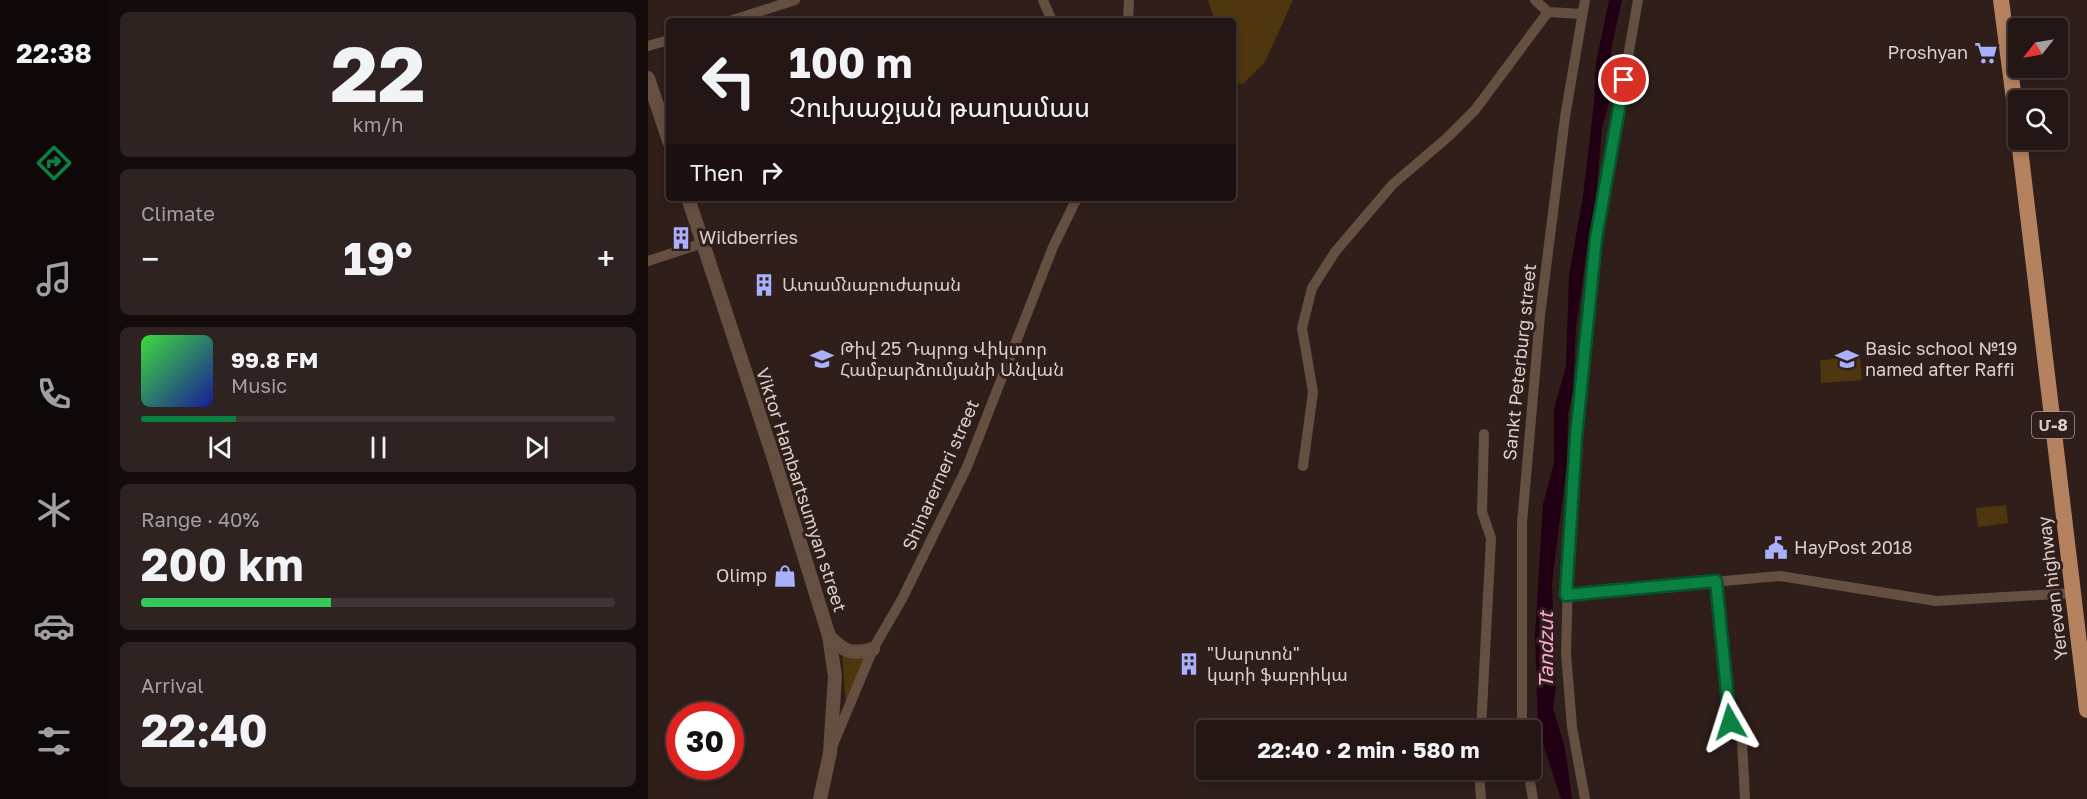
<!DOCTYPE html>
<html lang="en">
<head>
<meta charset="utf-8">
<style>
  body { margin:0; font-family:"Golos Text","Noto Sans Armenian",sans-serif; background:#2f2322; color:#f1f3f6; height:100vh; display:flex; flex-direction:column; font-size:22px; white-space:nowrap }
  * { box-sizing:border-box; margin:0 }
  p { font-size:20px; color:#a39fa0 }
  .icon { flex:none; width:33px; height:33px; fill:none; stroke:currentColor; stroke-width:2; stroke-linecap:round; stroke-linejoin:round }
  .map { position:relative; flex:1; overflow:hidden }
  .sheet { display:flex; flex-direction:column; gap:12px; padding:12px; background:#130c0b; width:540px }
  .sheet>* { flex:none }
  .hud { position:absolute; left:18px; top:18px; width:570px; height:183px; border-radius:6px; box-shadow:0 3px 9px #0003,0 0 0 2px #403534; background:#231614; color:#f1f3f6; overflow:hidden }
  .needle { width:39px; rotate:239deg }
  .controls { position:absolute; left:1360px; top:18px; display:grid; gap:12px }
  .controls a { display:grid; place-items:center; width:60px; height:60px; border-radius:6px; background:#231614; box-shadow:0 3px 9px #0003,0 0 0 2px #403534; font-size:30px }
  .speed { position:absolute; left:18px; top:702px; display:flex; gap:12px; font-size:30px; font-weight:700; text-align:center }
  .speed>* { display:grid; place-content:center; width:78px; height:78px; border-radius:50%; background:#231614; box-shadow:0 3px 9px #0003,0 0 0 2px #403534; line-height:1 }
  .speed .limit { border:9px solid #d22; background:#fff; color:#111 }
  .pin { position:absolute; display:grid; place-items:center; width:51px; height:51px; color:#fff; margin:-26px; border:3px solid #fff; border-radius:50%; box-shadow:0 2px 6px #0007 }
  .me { position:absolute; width:66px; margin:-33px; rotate:354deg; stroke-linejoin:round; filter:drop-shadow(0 0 4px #0008) }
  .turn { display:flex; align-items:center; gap:21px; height:126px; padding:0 24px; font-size:27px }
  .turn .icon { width:78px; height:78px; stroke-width:2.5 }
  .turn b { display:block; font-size:42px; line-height:51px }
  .then { display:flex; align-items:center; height:57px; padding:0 24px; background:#0003; gap:12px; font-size:22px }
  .big { font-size:45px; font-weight:700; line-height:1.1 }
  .sheet .tile { flex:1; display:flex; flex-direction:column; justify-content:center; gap:9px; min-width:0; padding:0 21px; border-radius:9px; background:#2f2322 }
  .sheet .dial { align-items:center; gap:0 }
  .dial b { font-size:78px; line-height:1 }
  .song { display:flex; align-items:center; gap:18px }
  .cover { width:72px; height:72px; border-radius:9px; background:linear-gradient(135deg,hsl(120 70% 55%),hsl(240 70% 35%)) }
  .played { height:6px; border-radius:3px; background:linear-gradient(90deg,#0b8043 20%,#403534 20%) }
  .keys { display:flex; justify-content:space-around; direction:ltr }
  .heat { display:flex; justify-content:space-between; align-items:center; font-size:33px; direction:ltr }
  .charge { height:9px; border-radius:4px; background:linear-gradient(90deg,#34c759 40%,#403534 0) }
  .trip { position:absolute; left:548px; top:720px; width:345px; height:60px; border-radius:6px; background:#231614; box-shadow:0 3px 9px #0003,0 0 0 2px #403534; font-weight:700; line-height:60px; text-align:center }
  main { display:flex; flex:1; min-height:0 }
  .tab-bar { display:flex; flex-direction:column; width:108px; justify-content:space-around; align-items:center; background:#0e0908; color:#a39fa0 }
  .tab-bar .icon { width:42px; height:42px }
  .tab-bar .current { color:#0b8043 }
  .tab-bar b { font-size:27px; color:#f1f3f6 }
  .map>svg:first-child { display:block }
  .green { fill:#4e370f }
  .water { fill:#210013 }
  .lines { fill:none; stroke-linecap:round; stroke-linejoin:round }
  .minor { stroke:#654f40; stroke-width:10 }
  .tertiary { stroke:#654f40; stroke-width:14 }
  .trunk { stroke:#b4825f; stroke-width:16 }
  .route-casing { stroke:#07532c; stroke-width:15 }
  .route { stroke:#0b8043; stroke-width:10 }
  .labels { text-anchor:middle; stroke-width:6; stroke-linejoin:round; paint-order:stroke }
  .shield { fill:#2f1e1a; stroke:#a79a97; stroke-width:1.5 }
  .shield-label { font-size:16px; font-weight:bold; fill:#dbcfcc }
  .poi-label { font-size:18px; fill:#dbcfcc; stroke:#2f1e1a; text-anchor:start }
  .street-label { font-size:18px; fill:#dbcfcc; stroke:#2f1e1a }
  .water-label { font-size:20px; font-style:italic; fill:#fda6d3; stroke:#2f1e1a }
</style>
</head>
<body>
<main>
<nav class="tab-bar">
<b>22:38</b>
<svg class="icon current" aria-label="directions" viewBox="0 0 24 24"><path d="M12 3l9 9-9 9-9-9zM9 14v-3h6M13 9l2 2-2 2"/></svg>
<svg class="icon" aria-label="music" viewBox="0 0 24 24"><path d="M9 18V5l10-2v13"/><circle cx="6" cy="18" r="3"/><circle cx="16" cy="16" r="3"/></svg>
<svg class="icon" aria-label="phone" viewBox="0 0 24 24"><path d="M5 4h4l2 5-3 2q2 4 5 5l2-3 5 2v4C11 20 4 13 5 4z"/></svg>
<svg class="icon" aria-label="climate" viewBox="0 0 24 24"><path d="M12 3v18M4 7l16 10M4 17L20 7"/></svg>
<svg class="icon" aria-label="car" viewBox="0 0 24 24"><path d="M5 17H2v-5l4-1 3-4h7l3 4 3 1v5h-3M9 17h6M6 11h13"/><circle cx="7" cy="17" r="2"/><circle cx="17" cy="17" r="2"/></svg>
<svg class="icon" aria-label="filters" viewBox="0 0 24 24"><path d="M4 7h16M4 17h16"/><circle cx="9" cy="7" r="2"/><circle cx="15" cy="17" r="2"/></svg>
</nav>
<section class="sheet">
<div class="tile dial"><b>22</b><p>km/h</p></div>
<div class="tile"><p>Climate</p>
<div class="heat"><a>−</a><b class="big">19°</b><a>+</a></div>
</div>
<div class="tile">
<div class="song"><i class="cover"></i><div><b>99.8 FM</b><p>Music</p></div></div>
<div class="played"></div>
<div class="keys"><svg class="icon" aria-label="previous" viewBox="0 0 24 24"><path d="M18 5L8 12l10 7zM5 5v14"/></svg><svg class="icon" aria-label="pause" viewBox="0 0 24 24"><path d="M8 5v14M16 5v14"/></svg><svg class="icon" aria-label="next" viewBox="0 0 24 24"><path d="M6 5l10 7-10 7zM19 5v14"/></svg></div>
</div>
<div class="tile"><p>Range · 40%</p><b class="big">200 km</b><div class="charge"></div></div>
<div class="tile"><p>Arrival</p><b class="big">22:40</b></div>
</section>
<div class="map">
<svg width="1439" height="799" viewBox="0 0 1439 799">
  <rect width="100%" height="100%" fill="#2f1e1a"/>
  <g class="green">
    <polygon points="560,0 645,0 617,62 595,84 585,83 585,21 567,21"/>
    <polygon points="1212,357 1214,380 1173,383 1172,360"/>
    <polygon points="1358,505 1360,523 1330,527 1328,508"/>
    <polygon points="194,653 219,656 198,703"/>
  </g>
  <polygon class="water" points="961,0 974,0 963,50 964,92 954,128 947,211 940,242 928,327 925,389 920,414 919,463 904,583 908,687 905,708 917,748 924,799 913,799 890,728 887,635 895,504 906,463 906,409 918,366 921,276 935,196 946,103 948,63"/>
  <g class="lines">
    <g class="minor">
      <polyline points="395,0 404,21"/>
      <polyline points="887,0 900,12 934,14"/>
      <polyline points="82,21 147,0"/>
      <polyline points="480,21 481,0"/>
      <polyline points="0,46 21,40"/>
      <polyline points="0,261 55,243"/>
      <polyline points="655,466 665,392 654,328 664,288 687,252 745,184 800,137 827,110 900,12"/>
      <polyline points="1068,581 1082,722 1094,741 1097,799"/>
      <polyline points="918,595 1132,576 1288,601 1425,593"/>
      <polyline points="833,730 843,538 834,512 836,434"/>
      <polyline points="874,730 874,523 892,316 917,117 937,0"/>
      <polyline points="184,747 225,649 254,599 319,467 405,247 429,198"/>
      <polyline points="831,770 833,799"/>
      <polyline points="880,770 885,799"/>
      <polyline points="937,799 924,727 918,653 922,507 948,238 990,0"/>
    </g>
    <g class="tertiary">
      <polyline points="0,78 21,141"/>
      <polyline points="40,198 127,462 181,636 187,676 182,753 172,799"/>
      <path d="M 181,636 C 196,652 204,655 225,649"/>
    </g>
    <g class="trunk">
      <polyline points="1353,0 1371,138"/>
      <polyline points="1371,140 1439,710"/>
    </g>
  </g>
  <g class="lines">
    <g class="route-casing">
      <polyline id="route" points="976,80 948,238 928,437 918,595 1068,581 1082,722"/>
    </g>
    <use href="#route" class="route"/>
  </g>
  <defs>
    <g id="supermarket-bare" transform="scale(1.8)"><path d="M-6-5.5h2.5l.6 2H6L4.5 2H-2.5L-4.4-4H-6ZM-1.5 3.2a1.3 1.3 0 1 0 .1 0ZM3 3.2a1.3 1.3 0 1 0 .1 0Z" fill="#aab0fb" stroke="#2f1e1a" stroke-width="2.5" paint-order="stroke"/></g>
    <g id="building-bare" transform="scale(1.8)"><path d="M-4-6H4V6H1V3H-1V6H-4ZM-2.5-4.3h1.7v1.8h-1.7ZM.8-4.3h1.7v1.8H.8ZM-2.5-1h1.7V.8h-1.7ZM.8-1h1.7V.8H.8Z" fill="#aab0fb" stroke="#2f1e1a" stroke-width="2.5" paint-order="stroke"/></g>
    <g id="school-bare" transform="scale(1.8)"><path d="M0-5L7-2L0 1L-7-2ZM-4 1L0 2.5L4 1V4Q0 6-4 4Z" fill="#aab0fb" stroke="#2f1e1a" stroke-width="2.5" paint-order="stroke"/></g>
    <g id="civic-bare" transform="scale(1.8)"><path d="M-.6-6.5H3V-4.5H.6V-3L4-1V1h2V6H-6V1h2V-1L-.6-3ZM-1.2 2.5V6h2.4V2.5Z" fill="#aab0fb" stroke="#2f1e1a" stroke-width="2.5" paint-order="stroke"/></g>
    <g id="shop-bare" transform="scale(1.8)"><path d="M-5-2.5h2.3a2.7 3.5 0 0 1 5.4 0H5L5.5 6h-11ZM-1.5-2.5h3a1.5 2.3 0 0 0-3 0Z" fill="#aab0fb" stroke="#2f1e1a" stroke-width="2.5" paint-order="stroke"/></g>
  </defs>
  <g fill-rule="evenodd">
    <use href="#supermarket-bare" x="1338" y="53"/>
    <use href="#building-bare" x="33" y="238"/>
    <use href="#building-bare" x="116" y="285"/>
    <use href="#school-bare" x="174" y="359"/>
    <use href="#school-bare" x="1199" y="359"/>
    <use href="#civic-bare" x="1128" y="548"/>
    <use href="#shop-bare" x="137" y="576"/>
    <use href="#building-bare" x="541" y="664"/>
  </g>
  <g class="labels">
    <rect class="shield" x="1384" y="412" width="42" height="26" rx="4.5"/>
    <g class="shield-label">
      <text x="1405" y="431">Մ-8</text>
    </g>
    <g class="poi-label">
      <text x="1320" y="59" text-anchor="end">Proshyan</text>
      <text x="51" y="244">Wildberries</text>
      <text x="134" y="291">Ատամնաբուժարան</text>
      <text x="192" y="355">Թիվ 25 Դպրոց Վիկտոր<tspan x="192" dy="21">Համբարձումյանի Անվան</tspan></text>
      <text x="1217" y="355">Basic school №19<tspan x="1217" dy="21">named after Raffi</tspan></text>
      <text x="1146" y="554">HayPost 2018</text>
      <text x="119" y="582" text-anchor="end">Olimp</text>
      <text x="559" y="660">"Սարտոն"<tspan x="559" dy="21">կարի ֆաբրիկա</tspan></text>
    </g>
    <g class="street-label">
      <text transform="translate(872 362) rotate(-84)" y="6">Sankt Peterburg street</text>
      <text transform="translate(293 475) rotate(-66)" y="6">Shinarerneri street</text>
      <text transform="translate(153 490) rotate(72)" y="6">Viktor Hambartsumyan street</text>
      <text transform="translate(1405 588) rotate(-97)" y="6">Yerevan highway</text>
    </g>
    <g class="water-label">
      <text transform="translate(898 650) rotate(-90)" y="7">Tandzut</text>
    </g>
  </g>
</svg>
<div class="controls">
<a><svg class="needle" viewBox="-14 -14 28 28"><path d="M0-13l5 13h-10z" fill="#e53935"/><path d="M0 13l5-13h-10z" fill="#a39fa0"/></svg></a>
<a><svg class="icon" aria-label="search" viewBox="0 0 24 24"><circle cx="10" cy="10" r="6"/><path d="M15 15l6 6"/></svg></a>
</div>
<div class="speed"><div class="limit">30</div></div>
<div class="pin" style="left:976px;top:80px;background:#d93025"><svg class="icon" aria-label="arrive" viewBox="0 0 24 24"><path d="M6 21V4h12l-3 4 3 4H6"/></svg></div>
<svg class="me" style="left:1082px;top:722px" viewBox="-20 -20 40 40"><path d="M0-17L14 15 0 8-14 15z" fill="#0b8043" stroke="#fff" stroke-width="4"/></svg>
<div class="trip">22:40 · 2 min · 580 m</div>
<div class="hud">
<div class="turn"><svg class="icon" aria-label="left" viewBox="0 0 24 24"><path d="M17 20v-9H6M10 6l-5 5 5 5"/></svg><div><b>100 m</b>Չուխաջյան թաղամաս</div></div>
<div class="then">Then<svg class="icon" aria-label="right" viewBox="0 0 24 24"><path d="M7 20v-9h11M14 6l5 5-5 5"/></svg></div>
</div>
</div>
</main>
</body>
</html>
